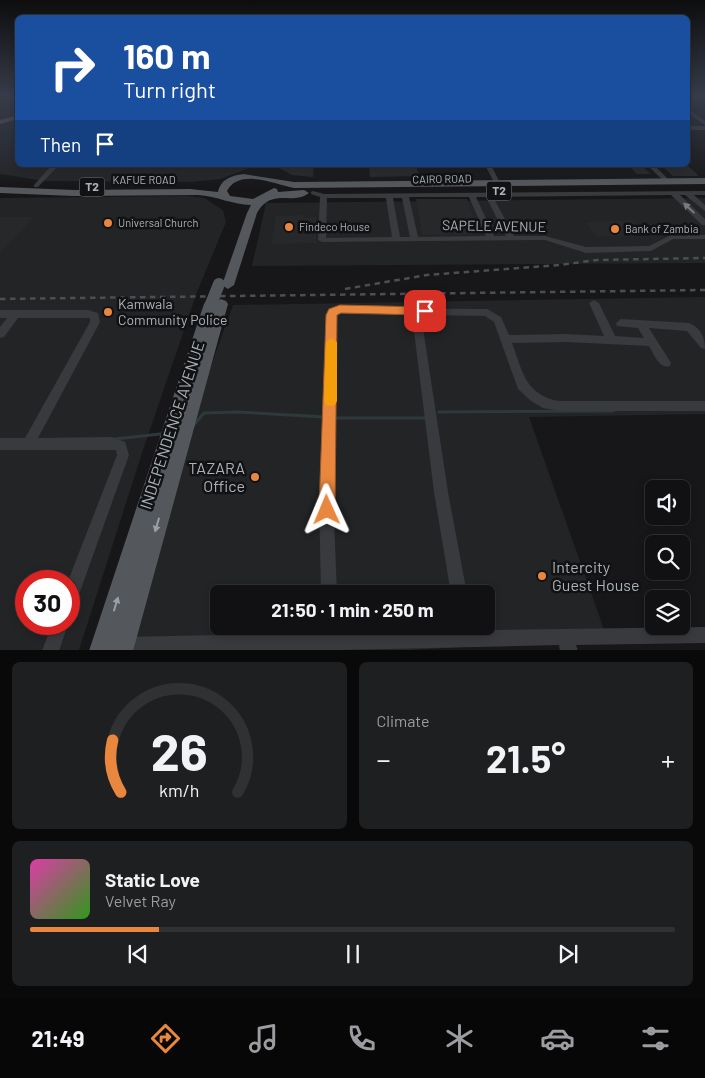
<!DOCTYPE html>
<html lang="en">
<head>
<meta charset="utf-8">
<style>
  body { margin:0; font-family:Barlow,sans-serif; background:#1e1f21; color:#f1f3f6; height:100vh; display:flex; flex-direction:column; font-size:19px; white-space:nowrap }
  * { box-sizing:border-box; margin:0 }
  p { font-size:16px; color:#9c9da0 }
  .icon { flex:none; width:28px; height:28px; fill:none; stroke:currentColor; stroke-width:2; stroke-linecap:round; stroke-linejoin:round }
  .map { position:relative; height:650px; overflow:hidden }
  .drawer { display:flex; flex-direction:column; gap:12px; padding:12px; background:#09090a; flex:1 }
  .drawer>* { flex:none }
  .guide { position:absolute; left:15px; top:15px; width:675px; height:152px; border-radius:8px; box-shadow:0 2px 8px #0003,0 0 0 1px #303133; background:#1a4fa0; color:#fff; overflow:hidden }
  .buttons { position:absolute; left:645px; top:480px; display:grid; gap:10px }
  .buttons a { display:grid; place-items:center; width:45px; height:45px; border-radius:8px; background:#111113; box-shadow:0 2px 8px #0003,0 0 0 1px #303133; font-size:25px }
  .speed { position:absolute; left:15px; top:570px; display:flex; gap:10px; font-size:25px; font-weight:700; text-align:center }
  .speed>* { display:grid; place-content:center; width:65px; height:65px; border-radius:50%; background:#111113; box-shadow:0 2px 8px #0003,0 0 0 1px #303133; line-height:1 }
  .speed .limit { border:8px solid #d22; background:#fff; color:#111 }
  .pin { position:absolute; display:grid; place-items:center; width:42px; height:42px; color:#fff; margin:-21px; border-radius:10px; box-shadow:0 2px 8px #0006 }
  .me { position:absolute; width:55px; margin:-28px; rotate:359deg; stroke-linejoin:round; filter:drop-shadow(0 0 4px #0008) }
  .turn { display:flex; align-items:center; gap:18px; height:105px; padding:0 25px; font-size:22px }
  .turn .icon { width:65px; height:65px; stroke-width:2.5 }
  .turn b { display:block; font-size:35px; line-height:42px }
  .then { display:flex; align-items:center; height:48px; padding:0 25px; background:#0003; gap:10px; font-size:19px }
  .big { font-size:38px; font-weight:700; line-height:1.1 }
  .drawer .card { flex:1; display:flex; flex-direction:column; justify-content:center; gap:8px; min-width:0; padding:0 18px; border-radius:8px; background:#1e1f21 }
  .drawer .dial { align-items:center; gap:0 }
  .dial svg { height:130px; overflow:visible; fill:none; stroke:#303133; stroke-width:7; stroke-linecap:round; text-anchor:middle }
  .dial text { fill:#f1f3f6; stroke:none }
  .song { display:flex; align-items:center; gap:15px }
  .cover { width:60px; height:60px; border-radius:8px; background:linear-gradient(135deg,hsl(320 70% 55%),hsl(110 70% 35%)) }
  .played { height:5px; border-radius:2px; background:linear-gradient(90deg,#ea873e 20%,#303133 20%) }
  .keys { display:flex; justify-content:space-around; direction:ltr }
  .heat { display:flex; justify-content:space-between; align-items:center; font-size:28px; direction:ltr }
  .drawer .tiles { flex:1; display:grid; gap:12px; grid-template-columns:1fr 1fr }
  .card:last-child { grid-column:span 2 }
  .trip { position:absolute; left:210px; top:585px; width:285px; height:50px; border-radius:8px; background:#111113; box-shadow:0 2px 8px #0003,0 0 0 1px #303133; font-weight:700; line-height:50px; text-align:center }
  .dock { display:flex; height:80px; justify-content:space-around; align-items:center; background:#070708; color:#9c9da0 }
  .dock .icon { width:35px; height:35px }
  .dock .current { color:#ea873e }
  .dock b { font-size:22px; color:#f1f3f6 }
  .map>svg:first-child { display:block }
  .built { fill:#232426; fill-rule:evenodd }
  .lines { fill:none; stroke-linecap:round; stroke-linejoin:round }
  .stream { stroke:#2e393c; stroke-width:3 }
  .building { fill:#27282a }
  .minor { fill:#383a3e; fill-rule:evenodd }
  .major { fill:#54585d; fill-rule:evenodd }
  .rail { stroke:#4b4f53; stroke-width:2.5; stroke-dasharray:5.5 4.5; stroke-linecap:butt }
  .major-bridge { stroke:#54585d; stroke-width:12 }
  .oneway { fill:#777c81 }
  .oneway2 { fill:#99a0a6 }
  .route { fill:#ea873e; stroke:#985828 }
  .slow { fill:#f59e0b }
  .poi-dot { fill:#ea873e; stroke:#121214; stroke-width:2 }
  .labels { text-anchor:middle; stroke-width:5; stroke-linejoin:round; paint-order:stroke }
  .far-street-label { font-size:11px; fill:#aab2b8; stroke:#121214 }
  .far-poi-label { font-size:11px; fill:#aab2b8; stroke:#121214; text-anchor:start }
  .shield { fill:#121214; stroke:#7c8287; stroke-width:1 }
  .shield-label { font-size:12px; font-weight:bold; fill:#aab2b8 }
  .street-label { font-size:14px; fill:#aab2b8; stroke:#121214 }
  .poi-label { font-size:14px; fill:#aab2b8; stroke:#121214; text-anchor:start }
  .near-street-label { font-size:16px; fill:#aab2b8; stroke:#121214 }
  .near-poi-label { font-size:16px; fill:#aab2b8; stroke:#121214; text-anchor:end }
</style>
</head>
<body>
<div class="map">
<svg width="705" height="651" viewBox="0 0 705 651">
  <rect width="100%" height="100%" fill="#171719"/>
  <g class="built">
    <polygon points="0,96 17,96 18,165 257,165 220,179 190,182 45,181 0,174"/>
    <path d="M 189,196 L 204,198 L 223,210 L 226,222 L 197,292 L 142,453 L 79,650 L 0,650 L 0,198 ZM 26,581 L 69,581 L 69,624 L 26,624 Z"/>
    <polygon points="705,198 705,263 252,266 266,203"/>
    <path d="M 705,297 L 705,414 L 529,417 L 607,638 L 395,651 L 108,651 L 233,305 ZM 219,594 L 486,594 L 486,626 L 219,626 Z"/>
  </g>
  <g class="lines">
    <g class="stream">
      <polyline points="439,412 613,411"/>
      <polyline points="333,418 426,418"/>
      <polyline points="193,426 204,413 237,412 324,417"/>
      <polyline points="115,439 160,434"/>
    </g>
  </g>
  <g class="building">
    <polygon points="274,165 314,165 313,177 292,175"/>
    <polygon points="369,165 416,165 419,176 370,177"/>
    <polygon points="628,165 641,165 651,174 637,174"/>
    <polygon points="661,165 687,165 699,176 673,176"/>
    <polygon points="416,199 467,199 479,234 422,235"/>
    <polygon points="304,215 304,218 317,217 316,240 318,243 271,244 276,216"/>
    <polygon points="0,217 34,217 0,252"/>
    <polygon points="633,220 646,235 597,237 585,222"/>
  </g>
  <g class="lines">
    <g class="minor">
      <polygon points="688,109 705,121 705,125 688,113"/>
      <rect x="688" y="126" width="17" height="4"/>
      <polygon points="18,150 18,155 15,153"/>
      <polygon points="52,165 59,165 38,187 34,187 34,185"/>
      <polygon points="485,165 491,165 500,183 499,184 495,184"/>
      <polygon points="647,165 654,165 669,180 669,182 665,182"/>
      <path d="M 313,191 L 324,194 L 705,191 L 705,195 L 694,195 L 705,205 L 705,211 L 685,195 L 680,195 L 705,219 L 705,225 L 702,225 L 671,195 L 493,197 L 514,236 L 545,236 L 586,247 L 649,246 L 671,235 L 705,235 L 705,239 L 673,239 L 651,251 L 586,253 L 545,240 L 322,242 L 318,240 L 320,197 L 311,194 L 311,192 ZM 409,197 L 469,197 L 486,236 L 418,237 ZM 476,197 L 486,197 L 506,236 L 494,236 ZM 327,198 L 386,198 L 392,237 L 326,238 ZM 393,198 L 402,198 L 410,237 L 400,237 Z"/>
      <path d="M 594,300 L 599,303 L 615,336 L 644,338 L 638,328 L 617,326 L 616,323 L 621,319 L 689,323 C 701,328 705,337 705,349 L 701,348 L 687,331 L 649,328 L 671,363 L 670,366 C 659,369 654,354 649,346 L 566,342 L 512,343 C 522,370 525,395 559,401 L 705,401 L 705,411 L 559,411 L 543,408 L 531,401 L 518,389 L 494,322 L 485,316 L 421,315 L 448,492 L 467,594 L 451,594 L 434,492 L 412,315 L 339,314 L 337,316 L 333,494 L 337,594 L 321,594 L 319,494 L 327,315 L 333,308 L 487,309 L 501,317 L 509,335 L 566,334 L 604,336 L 589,303 Z"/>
      <polygon points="0,310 88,310 98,313 100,322 38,438 112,437 125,442 129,455 77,600 75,606 69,608 68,581 117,455 116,450 0,450 0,438 25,438 90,322 90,318 18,318 4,337 0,338 0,327 7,318 0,318"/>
      <polygon points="52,624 68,624 59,651 42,651"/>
      <polygon points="321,626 337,626 337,632 705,627 705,643 576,645 578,651 560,651 559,645 298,651 115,651 113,646 116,640 122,637 321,633"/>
    </g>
    <g class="major">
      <polygon points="688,96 705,96 705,98 688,99"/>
      <polygon points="18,115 18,119 0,124 0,120"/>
      <path d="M 243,174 L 294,182 L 705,178 L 705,184 L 294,188 C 274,184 239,168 227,191 L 230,196 L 253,199 L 274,188 L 277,189 L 278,192 L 304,190 L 309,193 C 292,206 272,187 257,213 L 234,285 L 228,289 L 222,285 L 247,213 L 251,205 C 233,205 217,196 198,195 L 74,196 L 0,193 L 0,187 L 74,190 L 190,189 L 218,192 C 221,179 231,176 243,174 Z"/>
      <polygon points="211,299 216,301 221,299 226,301 228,304 133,651 89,651 204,304 206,301"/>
    </g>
    <g class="rail">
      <polyline points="345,289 427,275 559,265 597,260 705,258"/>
      <polyline points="0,299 705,290"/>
    </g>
    <polyline class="major-bridge" points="211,304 219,284"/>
  </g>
  <defs><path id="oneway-solid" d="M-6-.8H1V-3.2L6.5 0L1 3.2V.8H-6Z" transform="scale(1.25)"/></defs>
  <use class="oneway" href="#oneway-solid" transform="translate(689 208) rotate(-137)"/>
  <g class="oneway2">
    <use href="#oneway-solid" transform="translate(157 525) rotate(106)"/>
    <use href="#oneway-solid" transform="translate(116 604) rotate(-73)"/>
  </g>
  <linearGradient id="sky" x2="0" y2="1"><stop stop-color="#0d0d0e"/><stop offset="0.51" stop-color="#363c49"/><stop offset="1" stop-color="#363c49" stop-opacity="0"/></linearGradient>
  <rect width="705" height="187" fill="url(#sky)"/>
  <polygon class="route" points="340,305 425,307 431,311 425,315 341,313 337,315 335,510 333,516 327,518 321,516 319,510 326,315 329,309"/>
  <polygon class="slow" points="331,338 337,342 337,401 335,405 330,406 326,405 324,401 326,342"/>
  <g class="poi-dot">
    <circle cx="108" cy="223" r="5"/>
    <circle cx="289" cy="227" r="5"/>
    <circle cx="615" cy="229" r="5"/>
    <circle cx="108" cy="312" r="5"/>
    <circle cx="255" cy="477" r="5"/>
    <circle cx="542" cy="576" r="5"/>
  </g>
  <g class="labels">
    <g class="far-street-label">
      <text transform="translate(442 179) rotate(-1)" y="4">CAIRO ROAD</text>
      <text x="144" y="184">KAFUE ROAD</text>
    </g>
    <g class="far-poi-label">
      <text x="118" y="227">Universal Church</text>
      <text x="299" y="231">Findeco House</text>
      <text x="625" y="233">Bank of Zambia</text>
    </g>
    <g class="shield">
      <rect x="79.5" y="177.5" width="25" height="19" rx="4"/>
      <rect x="486.5" y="181.5" width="25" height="19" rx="4"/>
    </g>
    <g class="shield-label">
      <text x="92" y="191">T2</text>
      <text x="499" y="195">T2</text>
    </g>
    <g class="street-label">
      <text transform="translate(494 226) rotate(1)" y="5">SAPELE AVENUE</text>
    </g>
    <g class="poi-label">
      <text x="118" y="309">Kamwala<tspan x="118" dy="16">Community Police</tspan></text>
    </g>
    <g class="near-street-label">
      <text transform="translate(172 425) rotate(-72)" y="6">INDEPENDENCE AVENUE</text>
    </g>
    <g class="near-poi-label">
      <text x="245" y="474">TAZARA<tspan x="245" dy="18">Office</tspan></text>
      <text x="552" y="573" text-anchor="start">Intercity<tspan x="552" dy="18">Guest House</tspan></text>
    </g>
  </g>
</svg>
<div class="buttons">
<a><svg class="icon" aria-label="sound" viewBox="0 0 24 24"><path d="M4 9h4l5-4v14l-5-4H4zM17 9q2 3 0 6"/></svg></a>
<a><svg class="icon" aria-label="search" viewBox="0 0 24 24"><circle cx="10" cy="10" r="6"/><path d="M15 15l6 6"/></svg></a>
<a><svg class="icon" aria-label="layers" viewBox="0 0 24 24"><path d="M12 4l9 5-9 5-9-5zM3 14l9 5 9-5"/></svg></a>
</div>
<div class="speed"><div class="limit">30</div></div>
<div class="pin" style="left:425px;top:311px;background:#d93025"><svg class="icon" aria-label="arrive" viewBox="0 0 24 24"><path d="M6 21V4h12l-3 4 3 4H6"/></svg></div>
<svg class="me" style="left:327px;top:510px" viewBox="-20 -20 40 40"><path d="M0-17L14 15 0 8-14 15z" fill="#ea873e" stroke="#fff" stroke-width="4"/></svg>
<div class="trip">21:50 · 1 min · 250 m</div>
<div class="guide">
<div class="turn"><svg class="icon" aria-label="right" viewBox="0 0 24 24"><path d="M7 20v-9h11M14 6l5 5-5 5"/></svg><div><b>160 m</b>Turn right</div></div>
<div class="then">Then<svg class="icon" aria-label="arrive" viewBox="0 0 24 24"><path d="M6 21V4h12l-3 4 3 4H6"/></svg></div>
</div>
</div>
<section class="drawer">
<div class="tiles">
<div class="card dial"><svg viewBox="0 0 100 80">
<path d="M14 69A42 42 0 1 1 86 69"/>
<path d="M14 69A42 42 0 0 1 9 37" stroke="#ea873e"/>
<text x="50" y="56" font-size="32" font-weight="700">26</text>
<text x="50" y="72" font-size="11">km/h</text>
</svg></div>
<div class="card"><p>Climate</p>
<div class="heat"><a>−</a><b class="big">21.5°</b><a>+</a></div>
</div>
<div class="card">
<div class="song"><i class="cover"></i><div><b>Static Love</b><p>Velvet Ray</p></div></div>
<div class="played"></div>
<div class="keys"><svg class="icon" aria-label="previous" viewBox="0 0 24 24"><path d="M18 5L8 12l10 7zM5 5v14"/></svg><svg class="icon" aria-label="pause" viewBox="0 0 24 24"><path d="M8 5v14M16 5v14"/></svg><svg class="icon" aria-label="next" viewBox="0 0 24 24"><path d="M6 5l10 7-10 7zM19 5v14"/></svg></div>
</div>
</div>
</section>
<nav class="dock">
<b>21:49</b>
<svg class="icon current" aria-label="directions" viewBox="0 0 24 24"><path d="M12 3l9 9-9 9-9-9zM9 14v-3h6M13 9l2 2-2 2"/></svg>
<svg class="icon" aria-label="music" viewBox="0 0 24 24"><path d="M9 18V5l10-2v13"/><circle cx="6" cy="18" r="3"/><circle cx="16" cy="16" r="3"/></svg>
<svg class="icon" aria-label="phone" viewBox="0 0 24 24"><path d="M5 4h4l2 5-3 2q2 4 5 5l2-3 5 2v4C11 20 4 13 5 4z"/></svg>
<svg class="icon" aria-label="climate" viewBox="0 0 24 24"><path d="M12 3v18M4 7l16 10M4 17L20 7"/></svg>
<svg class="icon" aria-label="car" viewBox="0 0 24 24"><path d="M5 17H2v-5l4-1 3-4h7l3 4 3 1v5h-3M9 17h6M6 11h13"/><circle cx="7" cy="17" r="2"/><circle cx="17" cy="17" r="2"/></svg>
<svg class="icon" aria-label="filters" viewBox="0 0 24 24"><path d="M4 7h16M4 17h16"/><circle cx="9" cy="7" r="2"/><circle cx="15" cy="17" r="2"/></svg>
</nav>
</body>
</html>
